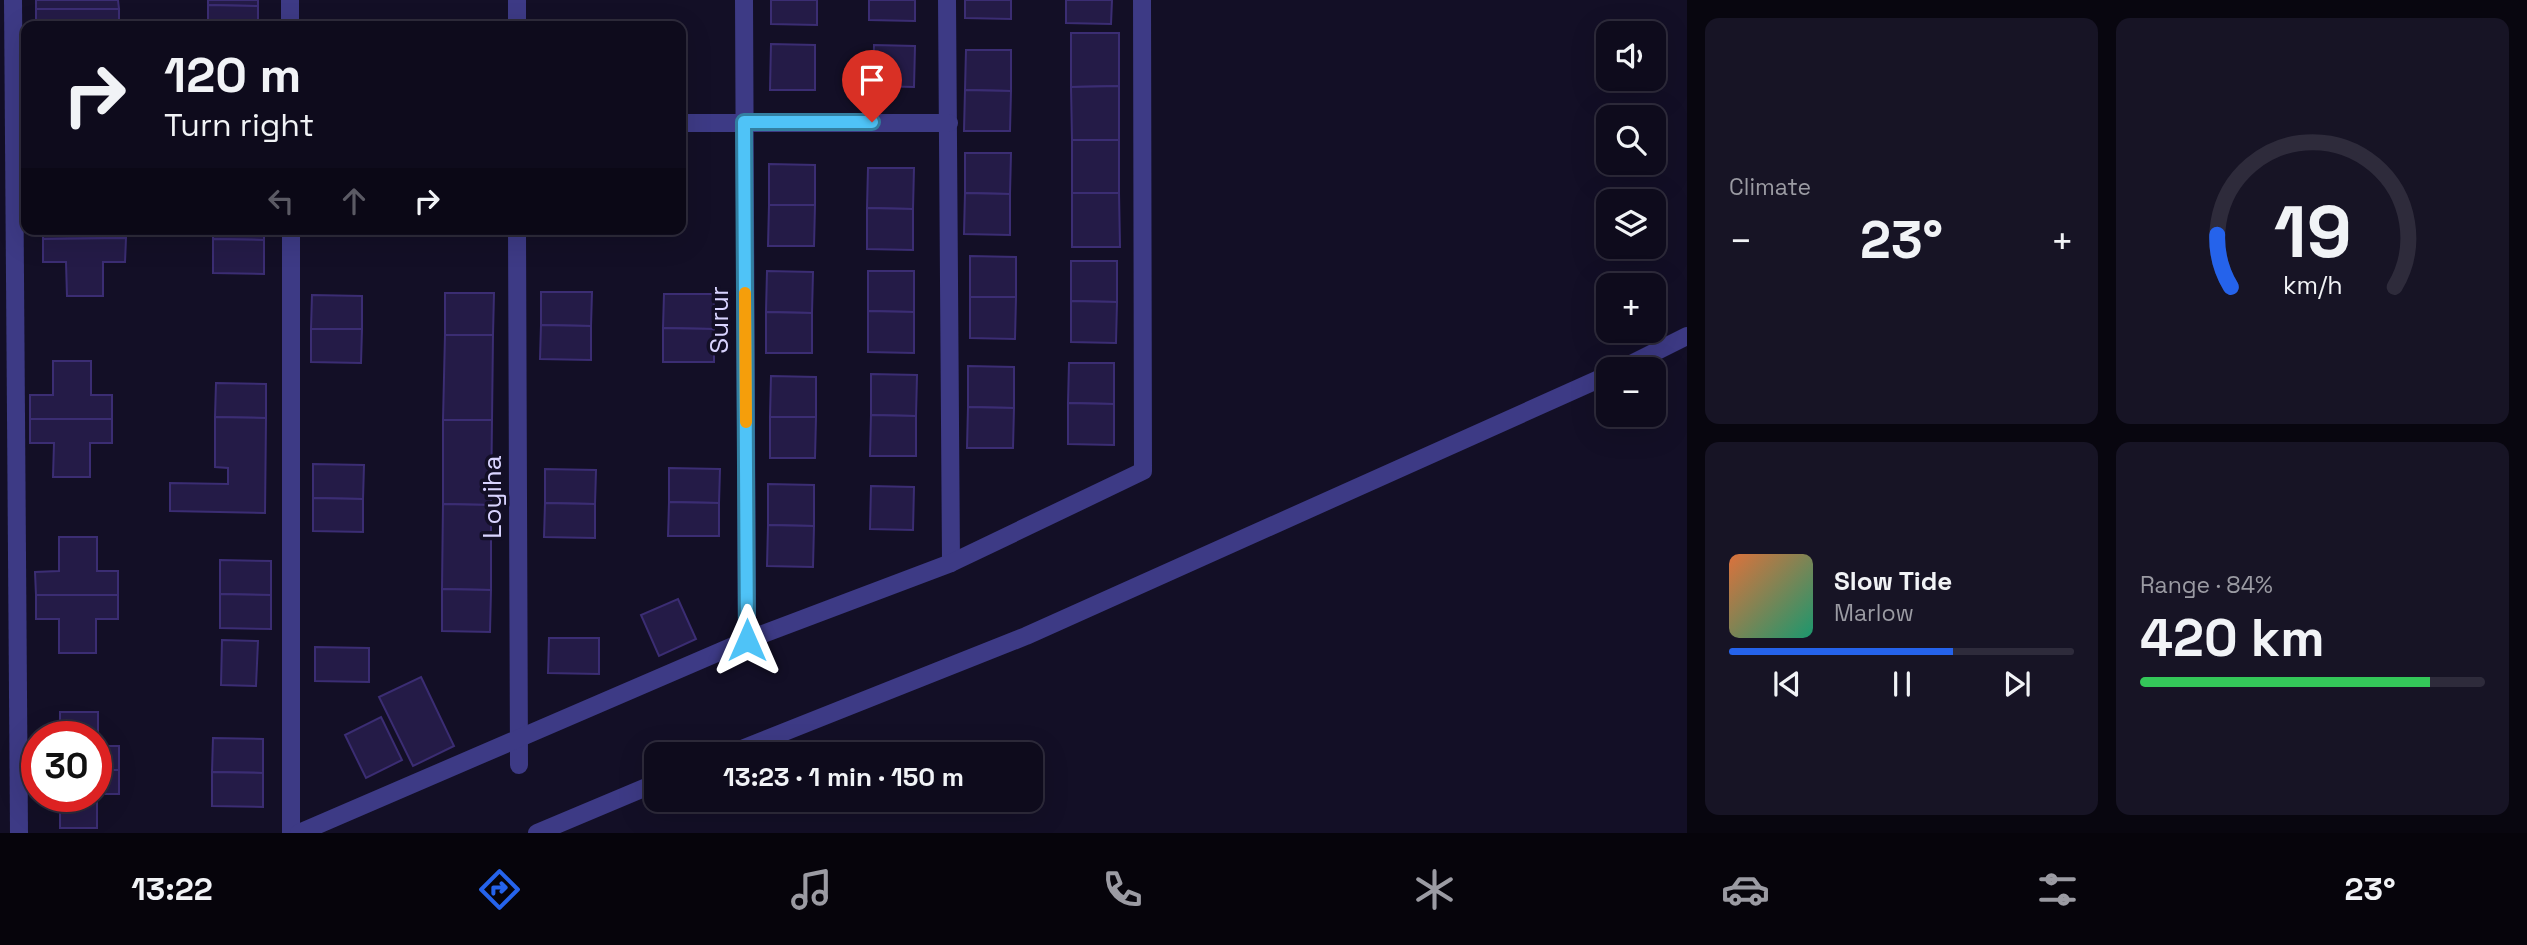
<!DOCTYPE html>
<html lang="en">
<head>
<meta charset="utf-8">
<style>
  body { margin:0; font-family:"Space Grotesk",sans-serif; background:#171425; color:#f1f3f6; height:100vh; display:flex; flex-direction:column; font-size:26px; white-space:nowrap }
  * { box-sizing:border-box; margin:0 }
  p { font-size:23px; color:#9b9ba3 }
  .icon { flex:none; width:38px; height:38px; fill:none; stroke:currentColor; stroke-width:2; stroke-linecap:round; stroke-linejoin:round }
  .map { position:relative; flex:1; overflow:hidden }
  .sheet { display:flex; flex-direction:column; gap:18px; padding:18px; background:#08060f; width:840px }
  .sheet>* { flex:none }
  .top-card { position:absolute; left:21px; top:21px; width:665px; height:214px; border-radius:14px; box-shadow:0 7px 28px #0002,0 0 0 2px #2e2b3b; background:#0e0b1c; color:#f1f3f6; overflow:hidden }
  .buttons { position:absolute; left:1596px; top:21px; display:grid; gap:14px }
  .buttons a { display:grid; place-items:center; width:70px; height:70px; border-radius:14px; background:#0e0b1c; box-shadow:0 7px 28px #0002,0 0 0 2px #2e2b3b; font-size:35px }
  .speed { position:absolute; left:21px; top:721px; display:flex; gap:14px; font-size:35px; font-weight:700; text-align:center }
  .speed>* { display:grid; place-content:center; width:91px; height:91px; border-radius:50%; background:#0e0b1c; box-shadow:0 7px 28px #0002,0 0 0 2px #2e2b3b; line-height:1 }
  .speed .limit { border:10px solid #d22; background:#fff; color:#111 }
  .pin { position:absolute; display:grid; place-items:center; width:60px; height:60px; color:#fff; margin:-72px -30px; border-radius:50% 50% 50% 0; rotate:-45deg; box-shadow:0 0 7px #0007 }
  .pin .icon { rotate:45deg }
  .me { position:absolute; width:77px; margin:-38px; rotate:0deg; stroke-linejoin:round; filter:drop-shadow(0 0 5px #0008) }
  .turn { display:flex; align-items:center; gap:24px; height:147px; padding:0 28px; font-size:32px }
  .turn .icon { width:91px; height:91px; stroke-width:2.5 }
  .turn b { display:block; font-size:49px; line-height:60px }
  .lanes { display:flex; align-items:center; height:66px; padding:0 28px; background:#0003; justify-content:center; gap:35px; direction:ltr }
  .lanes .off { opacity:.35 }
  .big { font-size:52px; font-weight:700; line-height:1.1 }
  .sheet .tile { flex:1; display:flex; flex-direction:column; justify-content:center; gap:10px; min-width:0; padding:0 24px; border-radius:14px; background:#171425 }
  .sheet .dial { align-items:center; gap:0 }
  .dial svg { height:182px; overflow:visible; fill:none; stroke:#2e2b3b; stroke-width:7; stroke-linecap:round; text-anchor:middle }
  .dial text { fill:#f1f3f6; stroke:none }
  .song { display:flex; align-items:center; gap:21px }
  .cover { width:84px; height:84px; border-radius:10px; background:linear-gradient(135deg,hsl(20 70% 55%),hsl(160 70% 35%)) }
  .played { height:7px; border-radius:4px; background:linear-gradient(90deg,#2563eb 65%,#2e2b3b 65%) }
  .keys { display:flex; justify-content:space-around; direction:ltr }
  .heat { display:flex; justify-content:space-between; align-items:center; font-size:38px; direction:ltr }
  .charge { height:10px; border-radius:5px; background:linear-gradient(90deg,#34c759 84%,#2e2b3b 0) }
  .sheet .tiles { flex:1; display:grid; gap:18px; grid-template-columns:repeat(2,1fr) }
  .trip { position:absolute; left:644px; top:742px; width:399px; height:70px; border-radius:14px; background:#0e0b1c; box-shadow:0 7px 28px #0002,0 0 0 2px #2e2b3b; font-weight:700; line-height:70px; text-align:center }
  .tab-bar { display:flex; height:112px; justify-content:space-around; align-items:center; background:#06040b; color:#9b9ba3 }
  .tab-bar .icon { width:49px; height:49px }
  .tab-bar .selected { color:#2563eb }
  .tab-bar b { font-size:32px; color:#f1f3f6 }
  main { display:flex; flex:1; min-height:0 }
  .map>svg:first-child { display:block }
  .building { fill:#241b47; stroke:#3b2d73; stroke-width:2 }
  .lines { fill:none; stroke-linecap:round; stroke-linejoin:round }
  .minor { stroke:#3d3a85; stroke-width:18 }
  .route-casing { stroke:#337fa1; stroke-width:18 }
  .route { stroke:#4fc3f7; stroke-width:12 }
  .slow { stroke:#f59e0b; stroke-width:12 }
  .labels { text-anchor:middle; stroke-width:7; stroke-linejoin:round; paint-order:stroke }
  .street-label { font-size:26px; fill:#d9d4ff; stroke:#130f26 }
</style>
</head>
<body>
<main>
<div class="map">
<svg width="1687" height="833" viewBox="0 0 1687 833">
  <rect width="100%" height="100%" fill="#130f26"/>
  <g class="building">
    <polygon points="36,0 118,0 119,9 36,9"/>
    <polygon points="208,0 258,0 258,6 208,5"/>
    <polygon points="771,0 817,0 817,25 771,24"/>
    <polygon points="869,0 915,0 915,21 869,20"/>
    <polygon points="965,0 1011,0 1011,19 965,18"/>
    <polygon points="1066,0 1112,0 1111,24 1066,23"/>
    <polygon points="208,5 258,6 258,26 208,26"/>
    <rect x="36" y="9" width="83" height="17"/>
    <polygon points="1071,33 1119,33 1119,86 1071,87"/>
    <polygon points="771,44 815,45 815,90 770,90"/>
    <polygon points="874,45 915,46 914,87 873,86"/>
    <polygon points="966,50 1011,50 1011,91 965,90"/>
    <polygon points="1119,86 1119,140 1072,140 1071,87"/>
    <polygon points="965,90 1011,91 1010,131 964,131"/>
    <rect x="1072" y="140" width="47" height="53"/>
    <polygon points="965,153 1011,153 1010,194 965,193"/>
    <polygon points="769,164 815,165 815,205 769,205"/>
    <polygon points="868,168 914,168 913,209 867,208"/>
    <polygon points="965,193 1010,194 1010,235 964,234"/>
    <polygon points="1072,193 1119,193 1120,247 1072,247"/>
    <polygon points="769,205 815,205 814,246 768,246"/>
    <polygon points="867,208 913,209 913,250 867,249"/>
    <polygon points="43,229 125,229 126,238 43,239"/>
    <polygon points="213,229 264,229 264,240 213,239"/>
    <polygon points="126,238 125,262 103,262 103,296 67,296 66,262 43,262 43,239"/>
    <polygon points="213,239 264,240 264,274 213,273"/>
    <polygon points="970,256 1016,257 1016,297 970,297"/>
    <polygon points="1071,261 1117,261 1117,302 1071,301"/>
    <polygon points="767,271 813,272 812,313 766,312"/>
    <polygon points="868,271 914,271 914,312 868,311"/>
    <polygon points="541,292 592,292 591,326 541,325"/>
    <polygon points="445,293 494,293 493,335 445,335"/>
    <polygon points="664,294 714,294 714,329 663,328"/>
    <polygon points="312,295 362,296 362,329 311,329"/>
    <polygon points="970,297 1016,297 1015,339 970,338"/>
    <polygon points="1071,301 1117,302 1116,343 1071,342"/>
    <polygon points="868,311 914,312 914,353 868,352"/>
    <polygon points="766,312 812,313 812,353 766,353"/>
    <polygon points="541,325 591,326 591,360 540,359"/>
    <polygon points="663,328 714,329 714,362 663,362"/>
    <polygon points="311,329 362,329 361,363 311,362"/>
    <polygon points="445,335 493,335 492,420 443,420"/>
    <polygon points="53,361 91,361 91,395 112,395 112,419 30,419 30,395 53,395"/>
    <polygon points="1069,363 1114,363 1114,404 1068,403"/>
    <polygon points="968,366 1014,367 1014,408 968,407"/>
    <polygon points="871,374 917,375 916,416 871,415"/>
    <polygon points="771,376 816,377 816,417 770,417"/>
    <polygon points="216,383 266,384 266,418 215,417"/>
    <polygon points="1068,403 1114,404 1114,445 1068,444"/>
    <polygon points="968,407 1014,408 1013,448 967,448"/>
    <polygon points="871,415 916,416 916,456 870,456"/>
    <polygon points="215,417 266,418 265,513 170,511 170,483 228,484 228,468 215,467"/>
    <polygon points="770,417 816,417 815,458 770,458"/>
    <polygon points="30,419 112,419 112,443 90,443 90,477 53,477 54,443 30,443"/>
    <polygon points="443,420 492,420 491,505 443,504"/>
    <polygon points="313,464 364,465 363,499 313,498"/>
    <polygon points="669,468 720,469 719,503 669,502"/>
    <polygon points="545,469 596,470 595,504 545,503"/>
    <polygon points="768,484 814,485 814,526 768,525"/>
    <polygon points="871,486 914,487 913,530 870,529"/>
    <polygon points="313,498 363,499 363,532 313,531"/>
    <polygon points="669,502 719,503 719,536 668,536"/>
    <polygon points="545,503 595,504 595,538 544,537"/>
    <polygon points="443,504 491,505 491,590 442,589"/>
    <polygon points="768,525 814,526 813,567 767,566"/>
    <polygon points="59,537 97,537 97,571 118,571 118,595 36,595 35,572 59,571"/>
    <polygon points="220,560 271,561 271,595 220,594"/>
    <polygon points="442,589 491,590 490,632 442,631"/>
    <polygon points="220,594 271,595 271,629 220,628"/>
    <polygon points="36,595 118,595 118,619 96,619 96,653 59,653 59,619 36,619"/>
    <polygon points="678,599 696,639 659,656 641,615"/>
    <polygon points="549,638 599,638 599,674 548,673"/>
    <polygon points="222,640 258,641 256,686 221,685"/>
    <polygon points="315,647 369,648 369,682 315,681"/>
    <polygon points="421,677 454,746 413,766 379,697"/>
    <polygon points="60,712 98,712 98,746 119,746 119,770 96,770 96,737 60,737"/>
    <polygon points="381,717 402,760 366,778 345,735"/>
    <polygon points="213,738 263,739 263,773 212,772"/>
    <polygon points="96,770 119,770 119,794 97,794 97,828 60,828 60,796 96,796"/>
    <polygon points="212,772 263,773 263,807 212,806"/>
  </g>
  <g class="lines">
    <g class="minor">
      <polyline points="13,0 19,833"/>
      <polyline points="290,0 290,26"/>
      <polyline points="517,0 517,26"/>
      <polyline points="744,0 747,640"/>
      <polyline points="947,0 951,563"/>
      <polyline points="681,123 949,123"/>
      <polyline points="291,229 291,833"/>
      <polyline points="517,229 519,765"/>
      <polyline points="1621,369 1687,336"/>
      <polyline points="729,754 1026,636 1608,375"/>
      <polyline points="299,833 747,640 951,563 1143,471 1142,0"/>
      <polyline points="537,833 656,783"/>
    </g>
  </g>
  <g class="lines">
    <g class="route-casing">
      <polyline id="route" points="747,640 744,122 872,122"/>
    </g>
    <use href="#route" class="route"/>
    <polyline class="slow" points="745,293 746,422"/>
  </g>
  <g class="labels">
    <g class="street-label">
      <text transform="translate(719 320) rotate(-90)" y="9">Surur</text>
      <text transform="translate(492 497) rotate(-90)" y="9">Loyiha</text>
    </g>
  </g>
</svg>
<div class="buttons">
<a><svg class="icon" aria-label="sound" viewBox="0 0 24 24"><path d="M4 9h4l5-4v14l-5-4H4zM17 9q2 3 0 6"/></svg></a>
<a><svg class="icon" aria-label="search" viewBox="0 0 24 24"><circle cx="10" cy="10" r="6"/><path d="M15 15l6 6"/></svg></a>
<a><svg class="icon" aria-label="layers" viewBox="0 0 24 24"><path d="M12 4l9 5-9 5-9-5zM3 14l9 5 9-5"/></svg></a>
<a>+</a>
<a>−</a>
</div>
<div class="speed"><div class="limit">30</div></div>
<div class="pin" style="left:872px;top:122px;background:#d93025"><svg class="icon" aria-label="arrive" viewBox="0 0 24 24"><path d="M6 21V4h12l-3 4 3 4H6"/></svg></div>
<svg class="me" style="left:747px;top:640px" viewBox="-20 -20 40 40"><path d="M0-17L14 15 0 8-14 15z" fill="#4fc3f7" stroke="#fff" stroke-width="4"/></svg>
<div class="trip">13:23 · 1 min · 150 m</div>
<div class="top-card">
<div class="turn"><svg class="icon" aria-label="right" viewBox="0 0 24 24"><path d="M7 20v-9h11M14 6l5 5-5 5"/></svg><div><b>120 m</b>Turn right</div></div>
<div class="lanes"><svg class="icon off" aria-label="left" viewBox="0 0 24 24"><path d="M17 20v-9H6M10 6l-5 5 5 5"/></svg><svg class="icon off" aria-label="ahead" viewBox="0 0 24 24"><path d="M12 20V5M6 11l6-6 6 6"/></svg><svg class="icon" aria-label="right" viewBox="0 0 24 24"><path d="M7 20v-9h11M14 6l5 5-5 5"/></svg></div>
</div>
</div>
<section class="sheet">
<div class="tiles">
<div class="tile"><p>Climate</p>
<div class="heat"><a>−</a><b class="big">23°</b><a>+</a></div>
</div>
<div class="tile dial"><svg viewBox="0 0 100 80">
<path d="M14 69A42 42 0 1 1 86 69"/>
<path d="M14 69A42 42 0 0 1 8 46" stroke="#2563eb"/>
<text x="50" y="56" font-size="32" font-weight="700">19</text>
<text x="50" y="72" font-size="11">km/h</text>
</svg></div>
<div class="tile">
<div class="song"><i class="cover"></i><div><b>Slow Tide</b><p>Marlow</p></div></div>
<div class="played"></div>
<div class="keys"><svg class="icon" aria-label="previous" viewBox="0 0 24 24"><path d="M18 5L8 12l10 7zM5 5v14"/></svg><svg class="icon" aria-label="pause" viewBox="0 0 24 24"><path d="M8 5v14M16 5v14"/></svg><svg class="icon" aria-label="next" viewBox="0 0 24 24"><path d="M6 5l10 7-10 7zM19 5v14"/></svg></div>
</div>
<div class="tile"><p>Range · 84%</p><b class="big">420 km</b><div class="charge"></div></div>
</div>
</section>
</main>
<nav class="tab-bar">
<b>13:22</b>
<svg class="icon selected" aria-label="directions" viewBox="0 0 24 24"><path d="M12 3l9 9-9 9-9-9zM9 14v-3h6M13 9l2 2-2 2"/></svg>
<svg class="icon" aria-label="music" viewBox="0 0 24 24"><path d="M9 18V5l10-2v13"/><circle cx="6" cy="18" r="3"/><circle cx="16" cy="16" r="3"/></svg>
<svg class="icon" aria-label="phone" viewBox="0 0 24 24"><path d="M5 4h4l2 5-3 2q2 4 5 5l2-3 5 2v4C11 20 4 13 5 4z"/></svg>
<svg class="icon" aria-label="climate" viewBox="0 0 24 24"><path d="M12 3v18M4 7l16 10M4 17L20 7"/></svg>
<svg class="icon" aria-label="car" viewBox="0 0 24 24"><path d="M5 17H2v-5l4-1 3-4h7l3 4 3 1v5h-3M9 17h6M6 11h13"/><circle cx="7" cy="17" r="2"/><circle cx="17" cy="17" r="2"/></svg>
<svg class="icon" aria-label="filters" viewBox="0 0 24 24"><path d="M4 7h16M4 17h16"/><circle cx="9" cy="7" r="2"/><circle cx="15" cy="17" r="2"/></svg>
<b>23°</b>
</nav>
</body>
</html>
